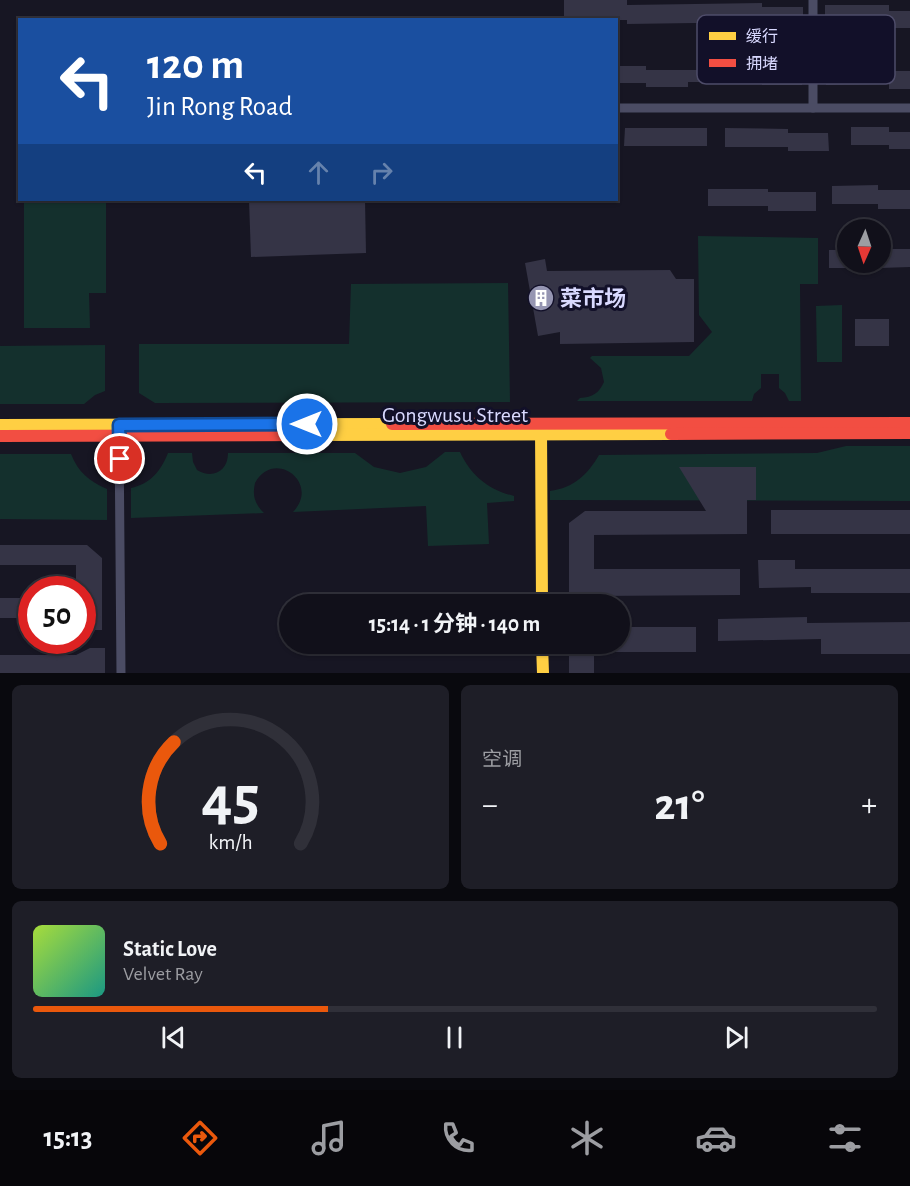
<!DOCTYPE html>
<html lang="zh">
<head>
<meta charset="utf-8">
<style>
  body { margin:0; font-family:"Alegreya Sans","Noto Sans SC",sans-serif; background:#1e1e27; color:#f1f3f6; height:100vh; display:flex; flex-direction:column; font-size:22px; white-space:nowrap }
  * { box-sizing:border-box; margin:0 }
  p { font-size:20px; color:#9c9da2 }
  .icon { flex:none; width:33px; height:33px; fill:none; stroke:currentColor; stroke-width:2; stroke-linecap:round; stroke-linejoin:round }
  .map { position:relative; height:673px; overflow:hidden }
  .side { display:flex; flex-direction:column; gap:12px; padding:12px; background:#09090e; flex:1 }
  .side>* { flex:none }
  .guide { position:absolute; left:18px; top:18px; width:600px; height:183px; border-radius:0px; box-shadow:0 2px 4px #0004,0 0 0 2px #303039; background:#1a4fa0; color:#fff; overflow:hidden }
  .needle { width:39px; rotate:183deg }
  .fabs { position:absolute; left:837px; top:219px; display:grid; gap:12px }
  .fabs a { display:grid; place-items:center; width:54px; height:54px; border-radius:50%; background:#11101a; box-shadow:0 2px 4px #0004,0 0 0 2px #303039; font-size:30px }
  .speed { position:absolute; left:18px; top:576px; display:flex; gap:12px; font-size:30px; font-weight:700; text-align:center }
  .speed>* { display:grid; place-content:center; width:78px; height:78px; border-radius:50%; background:#11101a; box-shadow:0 2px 4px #0004,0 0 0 2px #303039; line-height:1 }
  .speed .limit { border:9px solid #d22; background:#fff; color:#111 }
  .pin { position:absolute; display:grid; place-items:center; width:51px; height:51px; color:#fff; margin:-26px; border:3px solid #fff; border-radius:50%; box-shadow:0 2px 6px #0007 }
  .me { position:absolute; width:66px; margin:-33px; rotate:270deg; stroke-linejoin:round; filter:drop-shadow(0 0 4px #0008) }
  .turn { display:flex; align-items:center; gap:21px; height:126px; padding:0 30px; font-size:27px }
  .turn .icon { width:78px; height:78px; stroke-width:2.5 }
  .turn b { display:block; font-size:42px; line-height:51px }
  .lanes { display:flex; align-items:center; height:57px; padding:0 30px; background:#0003; justify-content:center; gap:30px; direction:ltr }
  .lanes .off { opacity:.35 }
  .big { font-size:45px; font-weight:700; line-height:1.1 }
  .side .widget { flex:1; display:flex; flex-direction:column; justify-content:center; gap:9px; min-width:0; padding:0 21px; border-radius:9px; background:#1e1e27 }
  .side .dial { align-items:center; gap:0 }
  .dial svg { height:156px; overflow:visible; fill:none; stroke:#303039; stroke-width:7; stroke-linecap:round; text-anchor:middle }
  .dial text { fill:#f1f3f6; stroke:none }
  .song { display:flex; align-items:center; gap:18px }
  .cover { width:72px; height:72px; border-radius:9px; background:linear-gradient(135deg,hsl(80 70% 55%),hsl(170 70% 35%)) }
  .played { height:6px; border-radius:3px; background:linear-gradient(90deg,#ea580c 35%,#303039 35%) }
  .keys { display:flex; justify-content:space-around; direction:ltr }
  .heat { display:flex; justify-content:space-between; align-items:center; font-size:33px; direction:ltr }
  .side .tiles { flex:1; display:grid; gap:12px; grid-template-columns:1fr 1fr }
  .widget:last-child { grid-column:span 2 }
  .trip { position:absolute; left:279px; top:594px; width:351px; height:60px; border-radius:30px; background:#11101a; box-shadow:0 2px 4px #0004,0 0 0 2px #303039; font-weight:700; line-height:60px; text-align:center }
  .tab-bar { display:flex; height:96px; justify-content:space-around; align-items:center; background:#07060a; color:#9c9da2 }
  .tab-bar .icon { width:42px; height:42px }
  .tab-bar .on { color:#ea580c }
  .tab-bar b { font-size:27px; color:#f1f3f6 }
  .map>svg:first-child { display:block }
  .green { fill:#14302d }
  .building { fill:#353446 }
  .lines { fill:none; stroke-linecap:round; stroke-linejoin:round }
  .street { stroke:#4b4c64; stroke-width:9 }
  .slow { stroke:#ffcf43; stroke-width:12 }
  .jam { stroke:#f24e42; stroke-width:12 }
  .route-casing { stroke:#114b97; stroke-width:15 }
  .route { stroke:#1a73e8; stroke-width:10 }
  .labels { text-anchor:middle; stroke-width:6; stroke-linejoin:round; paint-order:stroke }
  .poi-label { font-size:22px; font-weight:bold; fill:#d9d9ff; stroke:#121029; text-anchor:start }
  .street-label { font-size:22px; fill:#d9d9ff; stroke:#121029 }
  .key { fill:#121029; stroke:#4e4c69; stroke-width:1.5 }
  .key-label { font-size:16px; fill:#d9d9ff }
</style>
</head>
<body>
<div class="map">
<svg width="910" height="673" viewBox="0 0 910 673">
  <rect width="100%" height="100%" fill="#171623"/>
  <g class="green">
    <polygon points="24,200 106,200 106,293 89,293 90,328 24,328"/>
    <path d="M 698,236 L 818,238 L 818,284 L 800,284 L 801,401 L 789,401 L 785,393 L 779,388 L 779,374 L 761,374 L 761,388 L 754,394 L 752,401 L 577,401 L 580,398 C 593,397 599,393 604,382 L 601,368 L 590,358 L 592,356 L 689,356 L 712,332 L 699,315 Z"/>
    <polygon points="508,283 510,402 155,403 139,393 139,344 349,344 351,284"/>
    <polygon points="842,305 842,362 817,362 816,306"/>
    <polygon points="105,345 105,391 95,395 84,404 0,404 0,346"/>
    <path d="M 846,446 L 910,446 L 910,501 L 550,500 L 550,491 C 574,488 588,474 599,455 L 817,453 Z"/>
    <path d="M 445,452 L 460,452 C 471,476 489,490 514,496 L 514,501 L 487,503 L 489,544 L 428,546 L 426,506 L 293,512 C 321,483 274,448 255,483 C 252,495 255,505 264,513 L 131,518 L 131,488 C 150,484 161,471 168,453 L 192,453 L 193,462 L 197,470 C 212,479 228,472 228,453 L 355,453 L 374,467 L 400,473 L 426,467 Z"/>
    <path d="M 0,454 L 71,454 C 78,472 89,481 107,489 L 107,520 L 0,519 Z"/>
  </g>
  <g class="building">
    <polygon points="564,0 627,0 627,5 762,3 762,7 803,7 803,27 762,27 762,22 627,24 627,20 564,20"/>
    <polygon points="825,5 889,5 889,11 910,11 910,28 889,28 889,26 825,26"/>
    <polygon points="698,64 762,64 762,67 802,67 802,85 762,85 762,82 688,82 688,87 646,87 646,83 616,83 616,66 646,66 646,70 698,70"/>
    <polygon points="825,67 889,67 889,71 910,71 910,89 889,89 889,84 826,85"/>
    <polygon points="851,127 889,127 889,132 910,132 910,149 889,149 889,145 851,145"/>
    <polygon points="625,128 707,128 707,146 624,146"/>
    <polygon points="725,128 788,129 788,133 828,133 829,151 788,151 788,147 725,147"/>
    <polygon points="878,185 878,190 910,190 910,209 878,209 878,204 832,204 832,186"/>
    <polygon points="708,189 768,189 768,192 816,192 816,211 768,211 768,206 708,206"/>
    <polygon points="249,200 365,200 366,253 251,257"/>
    <polygon points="880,249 910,249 910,267 880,268"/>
    <rect x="829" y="250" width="19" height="18"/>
    <polygon points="545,259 547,271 670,270 676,279 694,279 694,342 560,344 560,332 538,336 525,263"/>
    <rect x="855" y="319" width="34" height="27"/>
    <polygon points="679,467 756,467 756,500 747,500 747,534 594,535 594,569 740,569 740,595 594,596 594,604 569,604 569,523 585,511 706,511"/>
    <rect x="771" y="510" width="139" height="24"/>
    <polygon points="0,545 87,545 102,558 102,630 88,630 88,624 82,624 82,590 76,590 76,565 0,565"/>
    <polygon points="758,560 795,560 795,569 910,569 910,593 811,593 811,587 759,588"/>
    <rect x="0" y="598" width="32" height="20"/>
    <polygon points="807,617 807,623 910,622 910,654 821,654 821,639 718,641 718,619"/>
    <polygon points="620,627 696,627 696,652 594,652 594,673 569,673 569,644 620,644"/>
    <polygon points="90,648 105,648 105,673 0,673 0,655 76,655"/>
  </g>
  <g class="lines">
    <g class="street">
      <polyline points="813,0 813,108"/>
      <polyline points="616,108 910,108"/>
      <polyline points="119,430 121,673"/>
    </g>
    <g class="slow">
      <polyline points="0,425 392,424"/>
      <polyline points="541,428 542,604"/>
      <polyline points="314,435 671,434"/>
      <polyline points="542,644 543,673"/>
    </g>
    <g class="jam">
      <polyline points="392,424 910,423"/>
      <polyline points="671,434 910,433"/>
      <polyline points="0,436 314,435"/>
    </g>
  </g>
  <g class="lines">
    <g class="route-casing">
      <polyline id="route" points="120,459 119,425 307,424"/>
    </g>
    <use href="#route" class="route"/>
  </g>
  <defs>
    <g id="building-disc" transform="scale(1.35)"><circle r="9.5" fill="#9595b2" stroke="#121029"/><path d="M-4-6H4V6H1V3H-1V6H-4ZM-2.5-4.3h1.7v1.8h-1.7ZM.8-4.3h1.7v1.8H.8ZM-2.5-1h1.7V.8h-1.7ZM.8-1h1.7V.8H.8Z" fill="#fff"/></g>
  </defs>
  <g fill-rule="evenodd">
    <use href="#building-disc" x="541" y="298"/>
  </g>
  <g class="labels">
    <g class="poi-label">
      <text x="560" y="306">菜市场</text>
    </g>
    <g class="street-label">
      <text x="455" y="422">Gongwusu Street</text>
    </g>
  </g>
  <rect x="697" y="15" width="198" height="69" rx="9" class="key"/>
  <rect x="709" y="32" width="27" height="8" fill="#ffcf43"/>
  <rect x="709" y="59" width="27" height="8" fill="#f24e42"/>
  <g class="key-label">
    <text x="746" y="42">缓行</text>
    <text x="746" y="69">拥堵</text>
  </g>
</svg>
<div class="fabs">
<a><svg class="needle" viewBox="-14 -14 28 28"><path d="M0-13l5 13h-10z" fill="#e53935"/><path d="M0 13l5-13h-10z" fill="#9c9da2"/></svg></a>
</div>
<div class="speed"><div class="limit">50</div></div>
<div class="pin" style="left:120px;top:459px;background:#d93025"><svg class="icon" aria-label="arrive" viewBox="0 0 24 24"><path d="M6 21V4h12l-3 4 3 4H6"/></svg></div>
<svg class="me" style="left:307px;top:424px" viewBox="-20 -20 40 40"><circle r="17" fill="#1a73e8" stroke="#fff" stroke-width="3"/><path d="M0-11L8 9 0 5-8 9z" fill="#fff"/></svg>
<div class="trip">15:14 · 1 分钟 · 140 m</div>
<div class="guide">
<div class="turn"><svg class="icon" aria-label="left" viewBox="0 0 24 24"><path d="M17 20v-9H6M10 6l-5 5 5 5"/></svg><div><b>120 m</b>Jin Rong Road</div></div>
<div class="lanes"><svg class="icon" aria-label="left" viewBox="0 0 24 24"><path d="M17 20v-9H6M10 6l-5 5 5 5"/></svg><svg class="icon off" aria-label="ahead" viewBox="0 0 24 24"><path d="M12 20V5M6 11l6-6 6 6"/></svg><svg class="icon off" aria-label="right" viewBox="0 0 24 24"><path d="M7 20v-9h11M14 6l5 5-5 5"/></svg></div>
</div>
</div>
<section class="side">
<div class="tiles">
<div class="widget dial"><svg viewBox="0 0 100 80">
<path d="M14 69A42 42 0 1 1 86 69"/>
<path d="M14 69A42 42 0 0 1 21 17" stroke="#ea580c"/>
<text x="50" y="56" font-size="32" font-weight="700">45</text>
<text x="50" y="72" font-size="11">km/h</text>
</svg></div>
<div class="widget"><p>空调</p>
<div class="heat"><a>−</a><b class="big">21°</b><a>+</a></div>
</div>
<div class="widget">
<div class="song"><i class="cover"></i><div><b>Static Love</b><p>Velvet Ray</p></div></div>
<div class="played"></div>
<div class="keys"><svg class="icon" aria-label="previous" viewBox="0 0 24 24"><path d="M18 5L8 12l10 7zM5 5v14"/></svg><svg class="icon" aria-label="pause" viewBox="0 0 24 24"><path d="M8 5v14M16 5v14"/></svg><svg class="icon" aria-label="next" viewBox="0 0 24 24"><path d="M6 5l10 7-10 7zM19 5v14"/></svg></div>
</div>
</div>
</section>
<nav class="tab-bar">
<b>15:13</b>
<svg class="icon on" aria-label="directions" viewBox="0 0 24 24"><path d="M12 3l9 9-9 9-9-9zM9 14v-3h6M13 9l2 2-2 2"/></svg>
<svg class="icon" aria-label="music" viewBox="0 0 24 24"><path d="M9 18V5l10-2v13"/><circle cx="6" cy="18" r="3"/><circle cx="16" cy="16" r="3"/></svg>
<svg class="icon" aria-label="phone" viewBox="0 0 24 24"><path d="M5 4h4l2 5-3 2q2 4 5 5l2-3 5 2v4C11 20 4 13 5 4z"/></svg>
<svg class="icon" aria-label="climate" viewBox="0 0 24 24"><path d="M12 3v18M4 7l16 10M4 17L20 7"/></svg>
<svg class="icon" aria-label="car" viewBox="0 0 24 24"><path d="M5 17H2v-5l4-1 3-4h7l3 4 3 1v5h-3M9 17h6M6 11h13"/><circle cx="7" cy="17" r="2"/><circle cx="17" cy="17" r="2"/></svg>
<svg class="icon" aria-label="filters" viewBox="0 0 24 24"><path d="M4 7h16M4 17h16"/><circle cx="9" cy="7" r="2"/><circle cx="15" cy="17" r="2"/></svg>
</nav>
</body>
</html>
